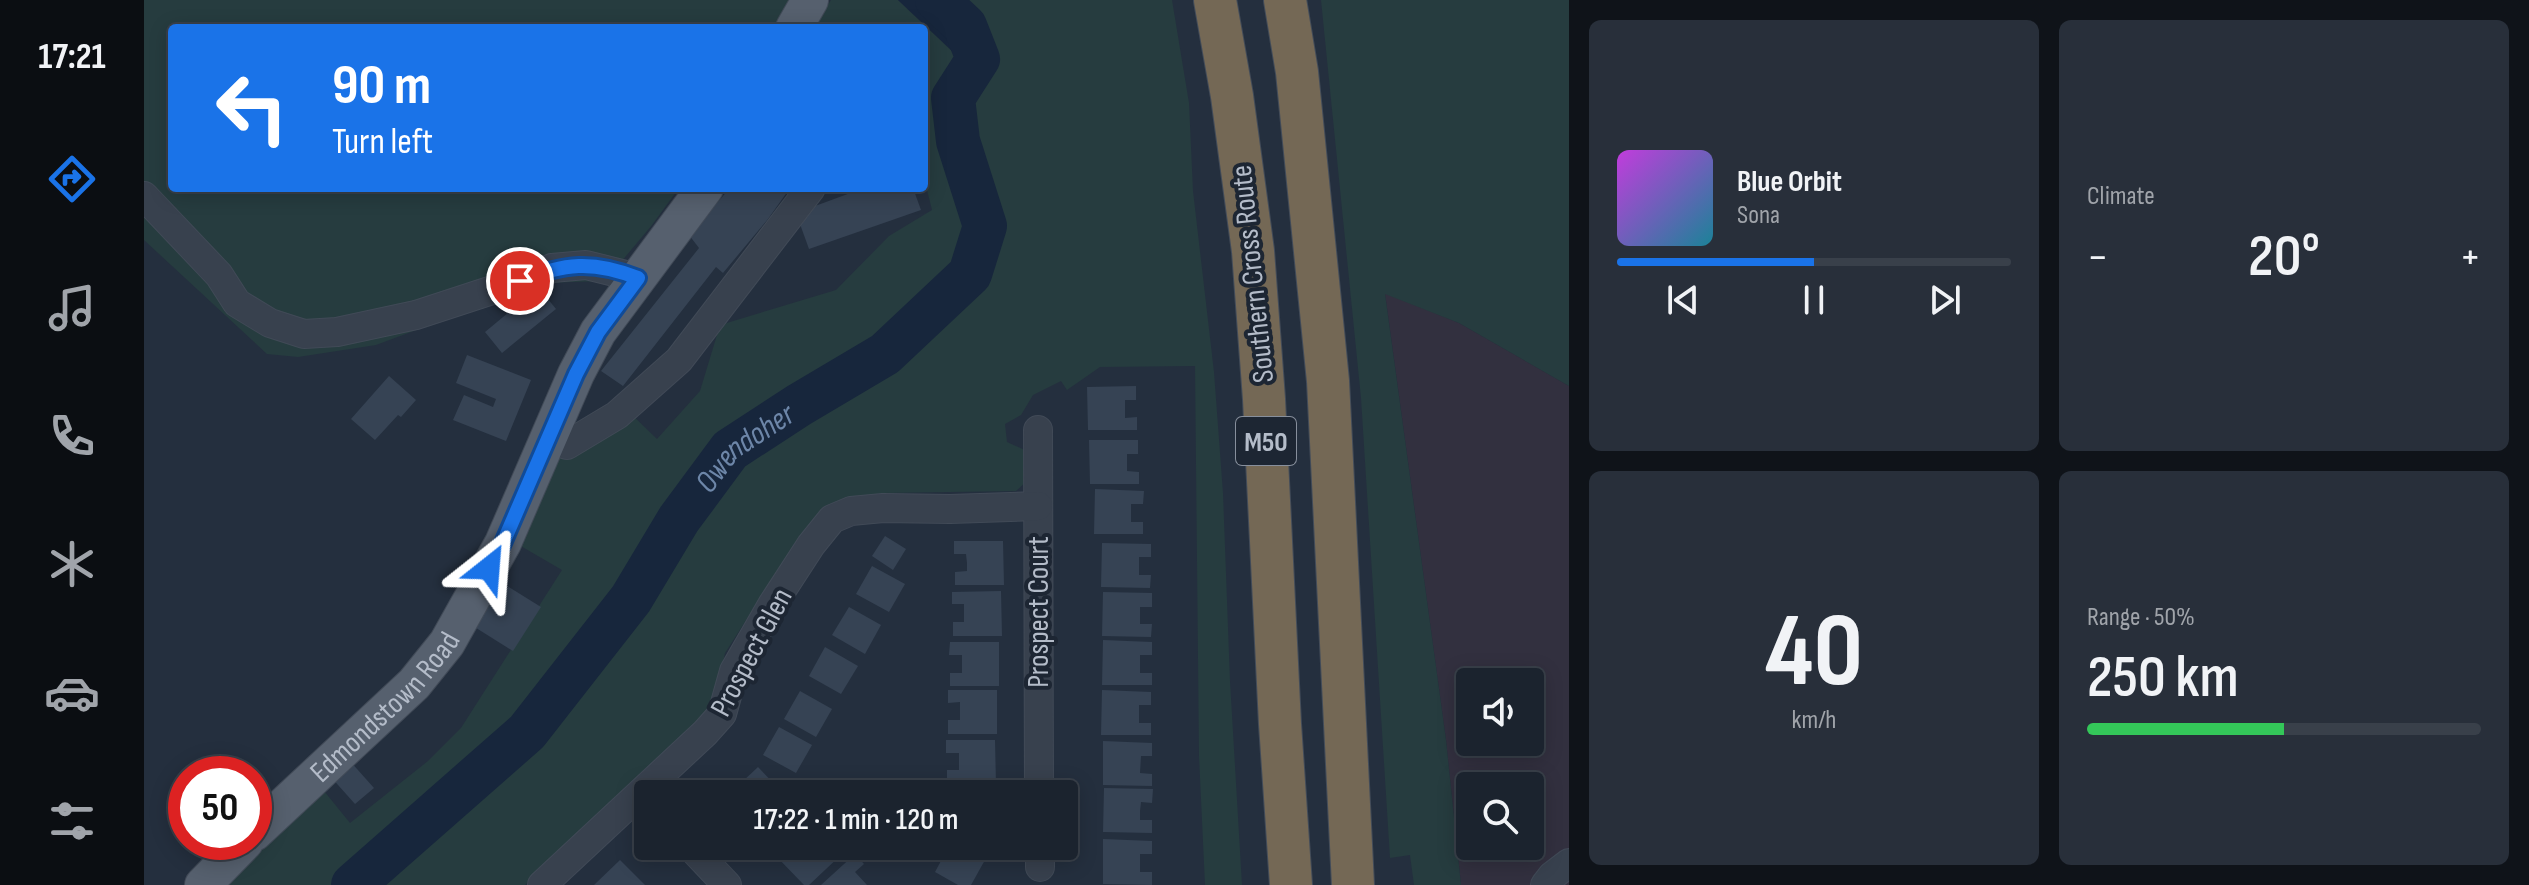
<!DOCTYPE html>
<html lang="en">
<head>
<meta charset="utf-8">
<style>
  body { margin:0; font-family:"Sofia Sans Condensed",sans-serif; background:#282f3a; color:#f1f3f6; height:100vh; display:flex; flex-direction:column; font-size:30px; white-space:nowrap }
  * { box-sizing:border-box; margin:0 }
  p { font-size:26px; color:#a0a4aa }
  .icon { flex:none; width:44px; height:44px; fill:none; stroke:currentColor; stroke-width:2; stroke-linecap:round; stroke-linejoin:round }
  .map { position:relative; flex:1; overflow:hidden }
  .sheet { display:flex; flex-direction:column; gap:20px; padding:20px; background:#0f1319; width:960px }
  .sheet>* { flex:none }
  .hud { position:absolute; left:24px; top:24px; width:760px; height:168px; border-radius:8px; box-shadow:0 4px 20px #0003,0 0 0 2px #39404a; background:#1a73e8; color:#fff; overflow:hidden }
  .controls { position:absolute; left:1312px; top:668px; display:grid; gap:16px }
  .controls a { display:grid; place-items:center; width:88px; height:88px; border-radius:8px; background:#1b232e; box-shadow:0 4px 20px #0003,0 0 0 2px #39404a; font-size:40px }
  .speed { position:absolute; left:24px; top:756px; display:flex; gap:16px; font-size:40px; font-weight:700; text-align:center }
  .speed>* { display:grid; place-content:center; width:104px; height:104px; border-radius:50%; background:#1b232e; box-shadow:0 4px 20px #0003,0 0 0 2px #39404a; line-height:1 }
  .speed .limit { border:12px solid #d22; background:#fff; color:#111 }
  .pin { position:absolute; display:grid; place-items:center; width:68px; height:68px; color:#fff; margin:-34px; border:4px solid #fff; border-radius:50%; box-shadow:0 2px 8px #0007 }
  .me { position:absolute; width:88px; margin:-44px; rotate:28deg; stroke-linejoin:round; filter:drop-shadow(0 0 6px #0008) }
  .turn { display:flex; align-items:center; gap:28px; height:168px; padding:0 32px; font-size:36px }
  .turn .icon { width:104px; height:104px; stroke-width:2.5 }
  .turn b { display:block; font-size:56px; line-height:68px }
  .big { font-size:60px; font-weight:600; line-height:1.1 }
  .sheet .tile { flex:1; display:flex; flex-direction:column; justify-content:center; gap:12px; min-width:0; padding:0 28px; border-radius:12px; background:#282f3a }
  .sheet .dial { align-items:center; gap:0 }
  .dial b { font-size:104px; line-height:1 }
  .song { display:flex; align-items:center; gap:24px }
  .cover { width:96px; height:96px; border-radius:12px; background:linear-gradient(135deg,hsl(290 70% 55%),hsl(190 70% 35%)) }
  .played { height:8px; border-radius:4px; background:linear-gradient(90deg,#1a73e8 50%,#39404a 50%) }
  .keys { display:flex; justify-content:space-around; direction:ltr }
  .heat { display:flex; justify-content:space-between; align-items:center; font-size:44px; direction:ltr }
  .charge { height:12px; border-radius:6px; background:linear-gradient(90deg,#34c759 50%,#39404a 0) }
  .sheet .tiles { flex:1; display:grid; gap:20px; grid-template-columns:repeat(2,1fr) }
  .trip { position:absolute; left:490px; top:780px; width:444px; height:80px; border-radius:8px; background:#1b232e; box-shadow:0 4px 20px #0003,0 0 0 2px #39404a; font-weight:600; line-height:80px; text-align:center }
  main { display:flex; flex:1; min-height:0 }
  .menu { display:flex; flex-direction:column; width:144px; justify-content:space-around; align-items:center; background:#0b0e12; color:#a0a4aa }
  .menu .icon { width:56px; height:56px }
  .menu .on { color:#1a73e8 }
  .menu b { font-size:36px; color:#f1f3f6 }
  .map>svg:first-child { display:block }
  .medical { fill:#32303f; fill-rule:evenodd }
  .green { fill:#263c3f }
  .water { fill:#17263c }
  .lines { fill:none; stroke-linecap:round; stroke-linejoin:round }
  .river { stroke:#17263c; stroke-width:44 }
  .building { fill:#364354 }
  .minor-casing { stroke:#414a57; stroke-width:30 }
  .major-casing { stroke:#414a57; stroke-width:38 }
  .highway-casing { stroke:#434c59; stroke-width:44 }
  .minor { stroke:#38414e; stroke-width:28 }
  .major { stroke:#56606e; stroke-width:36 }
  .highway { stroke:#746855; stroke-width:42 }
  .route-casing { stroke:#114b97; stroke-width:20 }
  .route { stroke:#1a73e8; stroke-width:14 }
  .labels { text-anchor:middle; stroke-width:8; stroke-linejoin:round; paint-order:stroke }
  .shield { fill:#1d2633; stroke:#878f9c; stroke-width:2 }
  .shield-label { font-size:28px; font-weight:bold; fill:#b4bcc9 }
  .street-label { font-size:30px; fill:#b4bcc9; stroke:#1d2633 }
  .water-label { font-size:32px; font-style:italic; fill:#6d86a8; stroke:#1d2633 }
</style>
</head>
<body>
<main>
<nav class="menu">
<b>17:21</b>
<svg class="icon on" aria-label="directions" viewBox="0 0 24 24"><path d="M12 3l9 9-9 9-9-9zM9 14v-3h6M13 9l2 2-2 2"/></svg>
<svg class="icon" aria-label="music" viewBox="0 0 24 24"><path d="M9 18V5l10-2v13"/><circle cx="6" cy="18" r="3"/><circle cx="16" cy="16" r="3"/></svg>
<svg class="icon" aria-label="phone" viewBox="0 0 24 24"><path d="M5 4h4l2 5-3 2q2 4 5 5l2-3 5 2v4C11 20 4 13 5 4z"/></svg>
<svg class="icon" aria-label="climate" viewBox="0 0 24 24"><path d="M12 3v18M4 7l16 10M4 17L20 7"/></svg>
<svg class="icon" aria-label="car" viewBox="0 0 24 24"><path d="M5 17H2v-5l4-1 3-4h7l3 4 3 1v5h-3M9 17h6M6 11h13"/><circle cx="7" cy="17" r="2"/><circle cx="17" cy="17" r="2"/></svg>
<svg class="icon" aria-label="filters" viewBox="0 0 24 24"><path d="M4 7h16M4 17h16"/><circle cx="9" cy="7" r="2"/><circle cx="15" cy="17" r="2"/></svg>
</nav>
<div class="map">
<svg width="1425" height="885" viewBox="0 0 1425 885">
  <rect width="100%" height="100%" fill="#242f3e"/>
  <path class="medical" d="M 1241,293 L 1315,323 L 1425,386 L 1425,885 L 1317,885 L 1302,740 ZM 1326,682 L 1386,682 L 1386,742 L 1326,742 ZM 1326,786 L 1386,786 L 1386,846 L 1326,846 Z"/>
  <g class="green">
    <polygon points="0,0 647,0 632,28 28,28 28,188 535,188 508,225 461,281 399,283 232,345 154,357 123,354 0,240"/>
    <polygon points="687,0 754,0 808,51 837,16 821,0 1028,0 1045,103 1049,191 1070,372 1079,493 1086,681 1098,885 1061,885 1055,756 1051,366 956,367 923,390 917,381 889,395 877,415 861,424 863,442 885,452 884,480 872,491 741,493 699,499 680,509 658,533 581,653 571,701 557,721 381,885 78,885 176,786 206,823 284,761 317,728 418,570 375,545 411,455 483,410 513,439 556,391 576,325 692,290 745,236 788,210 780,178 780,28 670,28"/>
    <polygon points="1177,0 1425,0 1425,386 1315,323 1241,294 1302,740 1317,885 1270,885 1266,855 1246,858 1217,398"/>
  </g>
  <polygon class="water" points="754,0 821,0 837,16 808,51"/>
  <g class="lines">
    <path class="river" id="s1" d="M 209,885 L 383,732 L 487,599 L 535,519 L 586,450 L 655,405 L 741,354 L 826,274 L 841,226 L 814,141 L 809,98 L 834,59 L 821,26 L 793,0"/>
  </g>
  <g class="building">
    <polygon points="586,188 646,188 624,219 579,273 572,267 479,386 457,371 555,248 545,235"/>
    <polygon points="720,188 769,188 777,210 665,249 652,213"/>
    <polygon points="395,288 412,309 358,353 341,332 371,307 367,303 380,292 384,297"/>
    <polygon points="323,355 387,380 362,441 309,420 320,395 349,407 352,399 312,383"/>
    <polygon points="245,376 272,400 257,417 254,415 231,440 207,419"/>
    <polygon points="992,386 992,400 981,400 981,418 993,417 993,430 944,430 943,387"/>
    <polygon points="945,440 994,440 994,454 983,454 983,471 995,472 995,484 946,484"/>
    <polygon points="951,489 1000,491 999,504 987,504 987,522 999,522 999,534 950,534"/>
    <polygon points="741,536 762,549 749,570 728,556"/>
    <polygon points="810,541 859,541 860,585 811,585 811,572 823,571 823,563 822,554 810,554"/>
    <polygon points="958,543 1007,544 1007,557 995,557 995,575 1007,575 1006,588 957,587"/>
    <polygon points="728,566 761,584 745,612 712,594"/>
    <polygon points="357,582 397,607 369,651 329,626"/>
    <polygon points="857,591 858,636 809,636 809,622 820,622 820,604 808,604 808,592"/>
    <polygon points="959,592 1008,593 1008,607 996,607 996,624 1008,624 1007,637 958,636"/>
    <polygon points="705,607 737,625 721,654 688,635"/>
    <polygon points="959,640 1008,642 1008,655 996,655 996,673 1008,673 1008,685 958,685"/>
    <polygon points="806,642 855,642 855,686 806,686 806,673 818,673 818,655 805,655"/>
    <polygon points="681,647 714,666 697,694 665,676"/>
    <polygon points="804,690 853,690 853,734 804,734 804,720 816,720 816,702 804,703"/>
    <polygon points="958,690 1007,692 1007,705 995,705 995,723 1007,723 1007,735 957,735"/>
    <polygon points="656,691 688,709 672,737 640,719"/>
    <polygon points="635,727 668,745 652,773 619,755"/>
    <polygon points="802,740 851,740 852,784 803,784 803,770 815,770 815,753 802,753"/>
    <polygon points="959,741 1008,743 1008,756 997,756 996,773 1008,774 1008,786 959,785"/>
    <polygon points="205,760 230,788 211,804 186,776"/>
    <polygon points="614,767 640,794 586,794 598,782"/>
    <polygon points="960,788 1009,789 1008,803 997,802 996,811 996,820 1008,820 1008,833 959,832"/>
    <rect x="802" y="789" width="50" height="5"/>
    <polygon points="959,839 1008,841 1008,854 996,854 996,872 1008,872 1008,885 959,884"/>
    <polygon points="643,846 675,846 681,853 691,846 698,854 665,885 660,885 632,856"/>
    <polygon points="805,846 816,846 841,860 827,885 814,885 791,872"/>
    <polygon points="711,854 720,864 711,872 723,885 677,885"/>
    <polygon points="476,860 501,885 450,885"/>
  </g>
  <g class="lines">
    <g class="minor-casing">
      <g id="minor">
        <polyline points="0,196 75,275 93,303 126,323 160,334 193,332 272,315 376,281 408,268 442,265 494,278"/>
        <polyline points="894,430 895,794"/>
        <polyline points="405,439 423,445 473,415 535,360 667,188"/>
        <polyline points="546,846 583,885"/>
        <polyline points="896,846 896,867"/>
        <polyline points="398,885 561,733 578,714 590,671 628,605 667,545 688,519 707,511 739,508 806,509 894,506"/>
        <polyline points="1401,885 1408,876 1425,863"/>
      </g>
    </g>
    <g class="major-casing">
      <g id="major">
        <polyline points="650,28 666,0"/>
        <path id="s2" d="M 110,833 L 270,684 L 303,643 L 359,543 L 432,374 L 454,332 L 561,188"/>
        <polyline points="59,885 101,842"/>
      </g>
    </g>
    <g class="highway-casing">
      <g id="highway">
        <polyline points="1071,0 1088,96 1109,251 1120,399 1136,724 1147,885"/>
        <polyline points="1141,0 1153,72 1184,381 1209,885"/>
      </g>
    </g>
    <use href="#minor" class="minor"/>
    <use href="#major" class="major"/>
    <use href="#highway" class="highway"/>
  </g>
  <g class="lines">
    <g class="route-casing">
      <path id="route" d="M 345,568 L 359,543 L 432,374 L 454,332 L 494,278 C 449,260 420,263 376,281"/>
    </g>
    <use href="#route" class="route"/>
  </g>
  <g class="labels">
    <rect class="shield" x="1092" y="417" width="60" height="48" rx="6"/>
    <g class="shield-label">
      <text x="1122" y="451">M50</text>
    </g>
    <g class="street-label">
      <text transform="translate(1108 274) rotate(-96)" y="10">Southern Cross Route</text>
      <text transform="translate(894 612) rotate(-90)" y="10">Prospect Court</text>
      <text transform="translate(607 652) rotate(-62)" y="10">Prospect Glen</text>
      <text dy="10" stroke="none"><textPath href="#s2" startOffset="182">Edmondstown Road</textPath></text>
    </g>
    <g class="water-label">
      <text dy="11" stroke="none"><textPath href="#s1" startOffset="592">Owendoher</textPath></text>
    </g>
  </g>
</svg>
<div class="controls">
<a><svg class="icon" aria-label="sound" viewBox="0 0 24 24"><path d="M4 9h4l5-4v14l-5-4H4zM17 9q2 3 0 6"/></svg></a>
<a><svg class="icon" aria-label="search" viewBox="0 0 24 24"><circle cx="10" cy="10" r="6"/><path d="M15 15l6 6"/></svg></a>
</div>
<div class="speed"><div class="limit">50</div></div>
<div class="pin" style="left:376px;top:281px;background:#d93025"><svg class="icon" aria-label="arrive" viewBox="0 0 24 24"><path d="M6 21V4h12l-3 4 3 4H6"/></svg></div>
<svg class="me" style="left:345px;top:568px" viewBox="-20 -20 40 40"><path d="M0-17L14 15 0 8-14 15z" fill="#1a73e8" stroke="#fff" stroke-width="4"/></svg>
<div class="trip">17:22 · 1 min · 120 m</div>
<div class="hud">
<div class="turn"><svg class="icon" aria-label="left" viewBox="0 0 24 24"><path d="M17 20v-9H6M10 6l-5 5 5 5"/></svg><div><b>90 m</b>Turn left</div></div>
</div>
</div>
<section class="sheet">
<div class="tiles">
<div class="tile">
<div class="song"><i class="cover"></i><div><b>Blue Orbit</b><p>Sona</p></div></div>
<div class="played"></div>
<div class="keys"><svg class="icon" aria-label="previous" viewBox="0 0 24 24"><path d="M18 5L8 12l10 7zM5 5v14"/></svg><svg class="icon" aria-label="pause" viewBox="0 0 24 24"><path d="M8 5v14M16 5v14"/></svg><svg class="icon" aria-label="next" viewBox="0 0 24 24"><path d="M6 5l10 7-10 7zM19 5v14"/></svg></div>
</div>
<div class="tile"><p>Climate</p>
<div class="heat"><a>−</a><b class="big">20°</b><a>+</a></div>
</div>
<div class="tile dial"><b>40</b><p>km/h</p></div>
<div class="tile"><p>Range · 50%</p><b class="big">250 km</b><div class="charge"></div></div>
</div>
</section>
</main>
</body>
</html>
